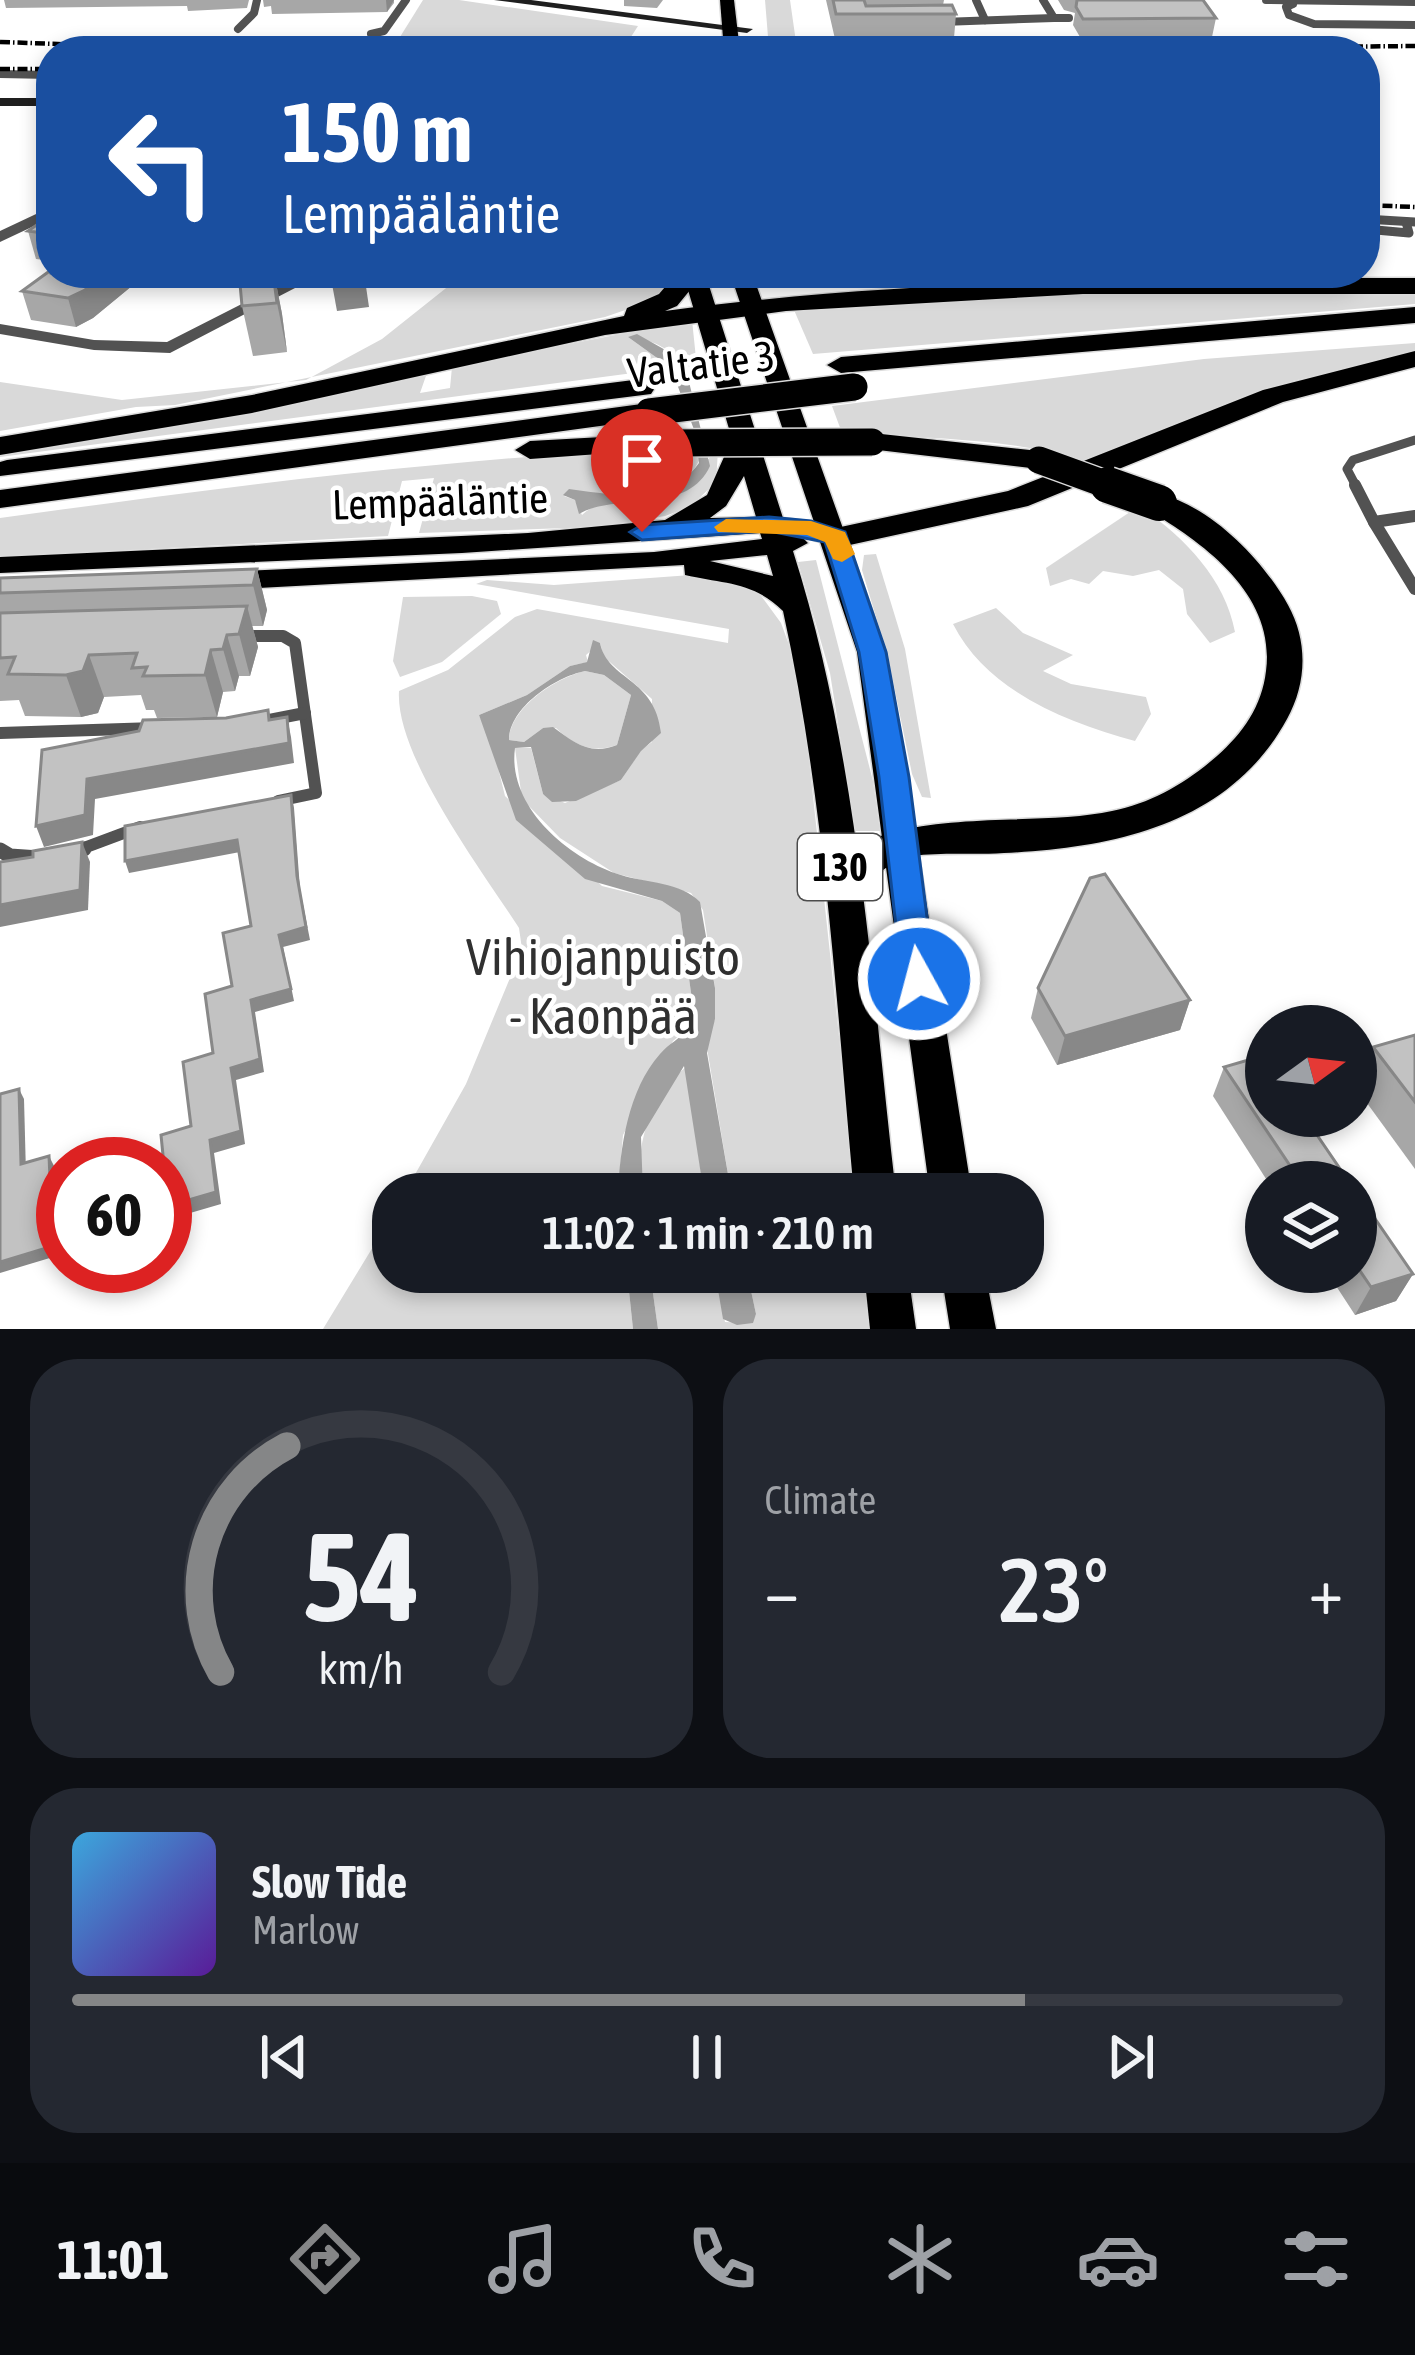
<!DOCTYPE html>
<html lang="en">
<head>
<meta charset="utf-8">
<style>
  body { margin:0; font-family:"Asap Condensed",sans-serif; background:#242831; color:#f1f3f6; height:100vh; display:flex; flex-direction:column; font-size:45px; white-space:nowrap }
  * { box-sizing:border-box; margin:0 }
  p { font-size:39px; color:#9ea1a6 }
  .icon { flex:none; width:66px; height:66px; fill:none; stroke:currentColor; stroke-width:2; stroke-linecap:round; stroke-linejoin:round }
  .map { position:relative; height:1329px; overflow:hidden }
  .drawer { display:flex; flex-direction:column; gap:30px; padding:30px; background:#0d0f14; flex:1 }
  .drawer>* { flex:none }
  .hud { position:absolute; left:36px; top:36px; width:1344px; height:252px; border-radius:48px; box-shadow:0 6px 18px #0003; background:#1a4fa0; color:#fff; overflow:hidden }
  .needle { width:78px; rotate:75deg }
  .buttons { position:absolute; left:1245px; top:1005px; display:grid; gap:24px }
  .buttons a { display:grid; place-items:center; width:132px; height:132px; border-radius:50%; background:#171b24; box-shadow:0 6px 18px #0003; font-size:60px }
  .speed { position:absolute; left:36px; top:1137px; display:flex; gap:24px; font-size:60px; font-weight:700; text-align:center }
  .speed>* { display:grid; place-content:center; width:156px; height:156px; border-radius:50%; background:#171b24; box-shadow:0 6px 18px #0003; line-height:1 }
  .speed .limit { border:18px solid #d22; background:#fff; color:#111 }
  .pin { position:absolute; display:grid; place-items:center; width:102px; height:102px; color:#fff; margin:-123px -51px; border-radius:50% 50% 50% 0; rotate:-45deg; box-shadow:0 0 12px #0007 }
  .pin .icon { rotate:45deg }
  .me { position:absolute; width:132px; margin:-66px; rotate:353deg; stroke-linejoin:round; filter:drop-shadow(0 0 9px #0008) }
  .turn { display:flex; align-items:center; gap:42px; height:252px; padding:0 48px; font-size:54px }
  .turn .icon { width:156px; height:156px; stroke-width:2.5 }
  .turn b { display:block; font-size:84px; line-height:102px }
  .big { font-size:90px; font-weight:600; line-height:1.1 }
  .drawer .card { flex:1; display:flex; flex-direction:column; justify-content:center; gap:18px; min-width:0; padding:0 42px; border-radius:48px; background:#242831 }
  .drawer .dial { align-items:center; gap:0 }
  .dial svg { height:312px; overflow:visible; fill:none; stroke:#363941; stroke-width:7; stroke-linecap:round; text-anchor:middle }
  .dial text { fill:#f1f3f6; stroke:none }
  .song { display:flex; align-items:center; gap:36px }
  .cover { width:144px; height:144px; border-radius:18px; background:linear-gradient(135deg,hsl(200 70% 55%),hsl(270 70% 35%)) }
  .played { height:12px; border-radius:6px; background:linear-gradient(90deg,#858687 75%,#363941 75%) }
  .keys { display:flex; justify-content:space-around; direction:ltr }
  .heat { display:flex; justify-content:space-between; align-items:center; font-size:66px; direction:ltr }
  .drawer .tiles { flex:1; display:grid; gap:30px; grid-template-columns:1fr 1fr }
  .card:last-child { grid-column:span 2 }
  .trip { position:absolute; left:372px; top:1173px; width:672px; height:120px; border-radius:48px; background:#171b24; box-shadow:0 6px 18px #0003; font-weight:600; line-height:120px; text-align:center }
  .tabs { display:flex; height:192px; justify-content:space-around; align-items:center; background:#090b0e; color:#9ea1a6 }
  .tabs .icon { width:84px; height:84px }
  .tabs .current { color:#858687 }
  .tabs b { font-size:54px; color:#f1f3f6 }
  .map>svg:first-child { display:block }
  .green { fill:#d9d9d9 }
  .water { fill:#a0a0a0; fill-rule:evenodd }
  .lines { fill:none; stroke-linecap:round; stroke-linejoin:round }
  .primary-casing { stroke:#dbdbdb; stroke-width:3 }
  .highway-casing { stroke:#dbdbdb; stroke-width:3 }
  .lane-far3 { stroke:#525252; stroke-width:8 }
  .lane-far2 { stroke:#525252; stroke-width:9 }
  .lane-far1 { stroke:#525252; stroke-width:12 }
  .lane { stroke:#525252; stroke-width:15 }
  .street { fill:#525252; fill-rule:evenodd }
  .secondary { fill:#1f1f1f; fill-rule:evenodd }
  .primary { fill:#000; fill-rule:evenodd }
  .highway { fill:#000; fill-rule:evenodd }
  .rail { stroke:#000; stroke-width:4.5; stroke-dasharray:10 3 1.5 3; stroke-linecap:butt }
  .highway-bridge-far1-casing { stroke:#dbdbdb; stroke-width:30; stroke-linecap:butt }
  .highway-bridge-casing { stroke:#dbdbdb; stroke-width:39; stroke-linecap:butt }
  .highway-bridge-far1 { stroke:#000; stroke-width:27 }
  .highway-bridge { stroke:#000; stroke-width:36 }
  .wall { fill:#a7a7a7 }
  .shaded-wall { fill:#888 }
  .building { fill:#c2c2c2; stroke:#888; stroke-width:3 }
  .route { fill:#1a73e8; stroke:#114b97; stroke-width:3 }
  .slow { fill:#f59e0b }
  .labels { text-anchor:middle; stroke-width:9; stroke-linejoin:round; paint-order:stroke }
  .shield { fill:#fff; stroke:#4c4c4c; stroke-width:3 }
  .shield-label { font-size:39px; font-weight:bold; fill:#000 }
  .street-label { font-size:42px; fill:#000; stroke:#fff }
  .near-park-label { font-size:51px; fill:#303030; stroke:#fff }
</style>
</head>
<body>
<div class="map">
<svg width="1415" height="1329" viewBox="0 0 1415 1329">
  <rect width="100%" height="100%" fill="#fff"/>
  <g class="green">
    <polygon points="423,0 459,0 638,26 629,40 591,45 395,45"/>
    <polygon points="765,0 790,0 797,49 769,49"/>
    <polygon points="465,273 671,273 671,286 657,299 605,317 175,405 136,407 0,431 0,382 122,400 306,380 382,339"/>
    <polygon points="1115,292 1415,293 1415,304 813,354 794,310"/>
    <path d="M 692,320 L 697,368 L 685,369 C 672,348 651,339 628,337 L 671,368 L 0,457 L 0,450 L 427,373 L 420,393 L 450,388 L 452,367 Z"/>
    <path d="M 1415,343 L 1415,353 L 1293,381 L 1086,465 C 1035,437 903,438 842,433 L 832,406 L 1204,359 Z"/>
    <path d="M 718,450 L 716,482 L 690,507 L 665,516 L 597,527 L 419,533 L 434,478 L 402,481 L 388,536 L 0,557 L 0,518 C 145,498 290,478 436,465 C 525,457 612,447 701,456 C 681,509 608,491 564,496 L 575,500 L 582,515 C 602,495 642,504 669,497 C 694,490 698,465 718,450 Z"/>
    <path d="M 1139,506 C 1183,536 1225,578 1235,632 L 1210,643 L 1187,614 L 1183,589 L 1159,570 L 1133,576 L 1103,571 L 1089,584 L 1071,579 L 1050,586 L 1046,568 Z"/>
    <polygon points="876,554 905,649 931,798 922,797 912,774 888,657 862,570 864,555"/>
    <polygon points="816,560 873,781 880,831 855,831 830,673 798,562"/>
    <path d="M 691,575 L 726,577 L 759,593 L 781,623 L 792,653 L 808,750 L 856,1194 L 733,1194 L 738,1185 L 729,1180 L 706,1042 L 715,1019 L 715,988 L 703,910 L 691,893 L 614,873 L 560,838 L 522,799 L 515,748 L 531,748 L 543,794 L 565,803 L 621,780 L 641,750 L 652,742 L 652,699 L 604,657 L 600,643 L 586,655 L 588,662 L 570,666 L 527,695 L 479,715 L 492,743 L 505,796 L 602,886 L 662,901 L 680,913 L 692,1000 L 688,1028 L 673,1041 L 623,1135 L 618,1194 L 404,1194 L 466,1084 L 522,949 L 519,928 C 483,872 395,756 399,691 L 448,670 L 515,617 L 537,609 L 728,643 L 729,629 L 476,584 L 487,580 L 554,585 Z"/>
    <polygon points="472,596 497,601 501,614 442,662 400,677 393,661 403,597"/>
    <path d="M 996,608 L 1023,633 L 1073,655 L 1043,671 L 1071,684 L 1146,697 L 1151,714 L 1135,741 C 1066,722 987,691 953,624 Z"/>
    <path d="M 585,671 L 604,675 L 631,695 L 617,745 C 591,754 574,745 556,728 L 543,728 L 524,742 L 509,740 C 510,708 555,678 585,671 Z"/>
    <path d="M 686,1067 L 704,1194 L 643,1194 C 632,1151 650,1094 686,1067 Z"/>
    <polygon points="393,1214 393,1272 627,1272 633,1329 323,1329"/>
    <polygon points="650,1272 715,1272 725,1322 752,1323 756,1314 747,1272 864,1272 870,1329 658,1329"/>
  </g>
  <g class="water">
    <path d="M 637,334 L 676,356 L 686,370 L 710,466 C 687,516 616,492 579,514 L 575,500 L 563,495 L 569,489 C 614,495 669,506 699,463 L 696,435 L 671,368 L 628,337 Z"/>
    <path d="M 593,640 L 600,643 C 608,681 655,677 661,733 L 641,751 L 621,780 L 576,801 L 552,802 L 543,794 L 531,747 L 515,748 C 507,806 568,859 621,875 C 646,883 681,882 700,902 L 715,988 L 715,1019 L 707,1053 L 729,1180 L 739,1186 L 733,1194 L 704,1194 L 684,1066 L 641,1137 L 643,1194 L 618,1194 C 620,1148 628,1090 660,1054 C 669,1043 681,1039 688,1027 L 692,1000 L 680,913 L 662,901 L 585,879 L 516,820 L 479,715 L 527,695 L 570,666 L 587,662 ZM 585,671 L 604,675 L 631,695 L 617,745 C 589,756 574,742 553,727 L 543,728 L 524,742 L 509,740 C 509,708 555,677 585,671 Z"/>
    <polygon points="627,1272 650,1272 658,1329 633,1329"/>
    <polygon points="715,1272 747,1272 756,1314 753,1323 737,1325 723,1319"/>
  </g>
  <g class="lines">
    <g class="primary-casing">
      <g id="primary">
        <polygon points="720,0 734,0 740,51 724,51"/>
        <path d="M 683,273 L 705,273 L 783,518 L 814,522 L 730,273 L 752,273 L 887,652 L 972,1194 L 930,1194 L 857,652 L 820,542 L 801,536 L 808,543 L 793,551 C 859,758 871,980 896,1194 L 854,1194 C 836,999 825,802 783,611 C 753,581 723,584 685,575 L 684,565 L 220,590 L 206,581 L 220,572 L 654,552 L 762,539 L 760,533 L 462,553 L 0,573 L 0,557 L 528,533 L 665,520 L 707,495 L 732,439 ZM 744,476 L 756,517 L 710,518 L 726,506 ZM 767,555 L 773,576 L 710,561 Z"/>
        <polygon points="864,1272 908,1272 916,1329 870,1329"/>
        <polygon points="941,1272 985,1272 996,1329 950,1329"/>
      </g>
    </g>
    <g class="highway-casing">
      <g id="highway">
        <path d="M 677,273 L 704,273 L 677,306 L 665,311 C 914,278 1164,278 1415,278 L 1415,294 L 1083,294 L 786,311 L 605,335 L 252,413 L 0,455 L 0,437 L 252,395 L 624,316 L 627,308 L 659,294 Z"/>
        <polygon points="1415,307 1415,323 841,373 827,365 841,357"/>
        <polygon points="1415,351 1415,367 1283,402 1028,506 836,548 820,538 836,528 1008,491 1263,390"/>
        <polygon points="641,379 651,382 655,388 651,394 0,476 0,462 7,460"/>
        <polygon points="649,403 664,412 659,418 0,508 0,490"/>
        <polygon points="872,433 1039,451 1054,460 1039,469 861,448 857,442"/>
        <polygon points="657,434 672,443 668,449 530,459 515,450 530,441"/>
        <path d="M 1159,494 C 1211,506 1263,560 1288,605 C 1308,641 1307,683 1287,719 C 1230,824 1114,848 1004,853 C 974,855 942,852 912,856 C 877,861 863,906 826,894 L 820,883 C 865,799 1028,830 1112,811 C 1152,803 1186,783 1217,756 C 1243,733 1262,706 1266,671 C 1276,595 1205,544 1148,510 L 1143,503 L 1148,496 Z"/>
      </g>
    </g>
    <g class="lane-far3">
      <polyline points="976,0 985,20"/>
      <polyline points="1043,0 1054,18 1069,18"/>
      <polyline points="1266,0 1415,2"/>
      <polyline points="1293,4 1286,7 1289,15 1314,24 1415,25"/>
      <polyline points="942,22 1054,18"/>
      <polyline points="238,29 254,13 257,0"/>
      <polyline points="371,34 384,31 406,0"/>
      <polyline points="0,74 51,75"/>
    </g>
    <g class="lane-far2">
      <polyline points="1365,219 1415,222"/>
      <polyline points="1365,229 1409,233 1406,222"/>
      <polyline points="1357,488 1347,469 1353,460 1415,440"/>
    </g>
    <g class="lane-far1">
      <polyline points="1355,485 1374,522 1415,516"/>
      <polyline points="1374,522 1415,589"/>
      <polyline points="244,636 283,636 295,643 316,793 278,801"/>
      <polyline points="259,722 305,713"/>
      <polyline points="0,733 155,728"/>
      <polyline points="73,852 140,827"/>
    </g>
    <g class="lane">
      <polyline points="0,850 10,856 39,858"/>
      <polyline points="71,852 84,849"/>
    </g>
    <g class="street">
      <polygon points="51,207 51,218 0,242 0,231"/>
      <polygon points="303,273 324,273 170,353 94,350 0,334 0,324 94,340 167,342"/>
    </g>
    <g class="secondary">
      <polygon points="494,0 531,0 753,29 747,33"/>
      <rect x="0" y="98" width="51" height="8"/>
    </g>
    <use href="#primary" class="primary"/>
    <use href="#highway" class="highway"/>
    <g class="rail">
      <polyline points="0,42 263,51"/>
      <polyline points="898,51 1415,46"/>
      <polyline points="0,69 51,69"/>
      <polyline points="1365,205 1415,207"/>
    </g>
    <g class="highway-bridge-far1-casing">
      <g id="highway-bridge-far1">
        <polyline points="649,412 854,387"/>
        <polyline points="657,443 872,442"/>
        <polyline points="1039,460 1116,488"/>
      </g>
    </g>
    <g class="highway-bridge-casing">
      <polyline id="highway-bridge" points="1108,485 1159,503"/>
    </g>
    <use href="#highway-bridge-far1" class="highway-bridge-far1"/>
    <use href="#highway-bridge" class="highway-bridge"/>
  </g>
  <g class="wall">
    <polygon points="4,0 249,0 247,8 188,11 187,6 6,8"/>
    <polygon points="263,0 394,0 394,3 387,12 272,14 271,6 264,7"/>
    <polygon points="624,0 663,0 657,8 624,6"/>
    <polygon points="826,0 944,0 943,5 956,14 954,38 835,39"/>
    <polygon points="1058,0 1203,0 1216,18 1212,37 1080,37 1073,25 1075,13 1064,10"/>
    <polygon points="51,215 51,261 36,259 28,231"/>
    <polygon points="51,273 160,273 155,277 144,276 93,318 76,327 31,320 22,291"/>
    <polygon points="274,273 282,314 287,352 253,356 242,306"/>
    <polygon points="257,569 267,610 263,626 252,626 258,647 250,676 239,676 235,691 223,692 217,717 157,718 154,710 146,710 141,695 104,697 98,713 81,717 25,716 19,700 0,701 0,578"/>
    <polygon points="1038,988 1190,1000 1180,1030 1057,1065 1031,1018"/>
    <polygon points="1415,1035 1415,1169 1356,1088 1356,1083 1373,1047"/>
    <polygon points="1224,1067 1349,1182 1268,1182 1213,1096"/>
    <polygon points="1356,1191 1413,1274 1396,1301 1355,1315 1327,1272 1356,1272"/>
  </g>
  <g class="shaded-wall">
    <polygon points="386,0 394,0 387,12"/>
    <polygon points="105,273 143,273 144,276 93,318 76,327 68,298"/>
    <polygon points="274,273 282,314 287,352 277,303"/>
    <polygon points="330,273 364,273 369,307 337,311"/>
    <polygon points="257,569 267,610 263,626 253,585"/>
    <polygon points="247,606 258,647 250,676 239,634"/>
    <polygon points="227,635 239,676 235,691 223,649"/>
    <polygon points="211,650 223,692 217,717 205,675"/>
    <polygon points="89,655 104,697 98,713 81,717 66,675"/>
    <polygon points="287,717 291,737 294,763 95,799 93,835 44,847 36,826 87,779"/>
    <polygon points="291,795 294,808 300,889 310,940 283,947 294,1001 255,1012 264,1072 236,1080 245,1144 214,1153 221,1204 173,1218 168,1206 231,1068 251,1000 279,935 297,876"/>
    <polygon points="237,840 240,852 129,873 125,861"/>
    <polygon points="82,842 90,862 88,910 0,927 0,905"/>
    <polygon points="1190,1000 1180,1030 1057,1065 1065,1036"/>
    <polygon points="19,1089 24,1099 26,1174 21,1164"/>
    <polygon points="49,1156 54,1166 57,1233 52,1223"/>
    <polygon points="63,1243 63,1254 0,1273 0,1262"/>
    <polygon points="1413,1274 1396,1301 1355,1315 1371,1287"/>
  </g>
  <g class="building">
    <polygon points="833,0 864,0 866,6 952,5 956,14 836,14"/>
    <polygon points="1077,0 1203,0 1216,18 1083,19 1076,7"/>
    <polygon points="51,215 51,234 28,231"/>
    <polygon points="51,270 51,273 105,273 85,290 68,298 22,291"/>
    <polygon points="239,273 273,273 277,303 242,306"/>
    <polygon points="257,569 253,585 0,593 0,578"/>
    <polygon points="247,606 239,634 227,635 223,649 211,650 205,675 143,676 147,667 132,668 137,653 89,655 83,671 66,675 8,674 15,657 0,658 0,613"/>
    <polygon points="268,710 269,720 287,717 289,743 87,779 85,815 36,826 42,750 139,731 143,720 226,718"/>
    <polygon points="291,795 297,876 306,927 279,935 291,989 251,1000 260,1059 231,1068 241,1131 210,1140 216,1192 168,1206 161,1135 191,1126 183,1062 213,1053 205,994 232,986 223,933 251,926 237,840 125,861 125,826"/>
    <polygon points="82,842 80,890 0,905 0,862 33,857 33,851"/>
    <polygon points="1105,874 1190,1000 1065,1036 1038,988 1090,878"/>
    <polygon points="1415,1035 1415,1102 1373,1047"/>
    <polygon points="1262,1056 1266,1061 1266,1116 1304,1116 1349,1182 1301,1182 1224,1067"/>
    <polygon points="19,1089 21,1164 49,1156 52,1223 63,1220 63,1243 0,1262 0,1094"/>
    <polygon points="1356,1191 1413,1274 1371,1287 1356,1265"/>
  </g>
  <polygon class="route" points="769,517 811,521 845,532 886,652 909,777 935,979 931,989 919,993 907,989 902,979 879,777 859,652 825,542 769,531 642,540 630,532 642,525"/>
  <polygon class="slow" points="726,519 811,521 845,532 855,554 842,562 833,559 825,542 807,535 718,532 714,527"/>
  <g class="labels">
    <rect class="shield" x="798" y="834" width="84" height="66" rx="9"/>
    <g class="shield-label">
      <text x="840" y="881">130</text>
    </g>
    <g class="street-label">
      <text transform="translate(701 364) rotate(-7)" y="15">Valtatie 3</text>
      <text transform="translate(440 501) rotate(-2)" y="15">Lempääläntie</text>
    </g>
    <g class="near-park-label">
      <text x="603" y="975">Vihiojanpuisto<tspan x="603" dy="59">- Kaonpää</tspan></text>
    </g>
  </g>
</svg>
<div class="buttons">
<a><svg class="needle" viewBox="-14 -14 28 28"><path d="M0-13l5 13h-10z" fill="#e53935"/><path d="M0 13l5-13h-10z" fill="#9ea1a6"/></svg></a>
<a><svg class="icon" aria-label="layers" viewBox="0 0 24 24"><path d="M12 4l9 5-9 5-9-5zM3 14l9 5 9-5"/></svg></a>
</div>
<div class="speed"><div class="limit">60</div></div>
<div class="pin" style="left:642px;top:532px;background:#d93025"><svg class="icon" aria-label="arrive" viewBox="0 0 24 24"><path d="M6 21V4h12l-3 4 3 4H6"/></svg></div>
<svg class="me" style="left:919px;top:979px" viewBox="-20 -20 40 40"><circle r="17" fill="#1a73e8" stroke="#fff" stroke-width="3"/><path d="M0-11L8 9 0 5-8 9z" fill="#fff"/></svg>
<div class="trip">11:02 · 1 min · 210 m</div>
<div class="hud">
<div class="turn"><svg class="icon" aria-label="left" viewBox="0 0 24 24"><path d="M17 20v-9H6M10 6l-5 5 5 5"/></svg><div><b>150 m</b>Lempääläntie</div></div>
</div>
</div>
<section class="drawer">
<div class="tiles">
<div class="card dial"><svg viewBox="0 0 100 80">
<path d="M14 69A42 42 0 1 1 86 69"/>
<path d="M14 69A42 42 0 0 1 31 11" stroke="#858687"/>
<text x="50" y="56" font-size="32" font-weight="700">54</text>
<text x="50" y="72" font-size="11">km/h</text>
</svg></div>
<div class="card"><p>Climate</p>
<div class="heat"><a>−</a><b class="big">23°</b><a>+</a></div>
</div>
<div class="card">
<div class="song"><i class="cover"></i><div><b>Slow Tide</b><p>Marlow</p></div></div>
<div class="played"></div>
<div class="keys"><svg class="icon" aria-label="previous" viewBox="0 0 24 24"><path d="M18 5L8 12l10 7zM5 5v14"/></svg><svg class="icon" aria-label="pause" viewBox="0 0 24 24"><path d="M8 5v14M16 5v14"/></svg><svg class="icon" aria-label="next" viewBox="0 0 24 24"><path d="M6 5l10 7-10 7zM19 5v14"/></svg></div>
</div>
</div>
</section>
<nav class="tabs">
<b>11:01</b>
<svg class="icon current" aria-label="directions" viewBox="0 0 24 24"><path d="M12 3l9 9-9 9-9-9zM9 14v-3h6M13 9l2 2-2 2"/></svg>
<svg class="icon" aria-label="music" viewBox="0 0 24 24"><path d="M9 18V5l10-2v13"/><circle cx="6" cy="18" r="3"/><circle cx="16" cy="16" r="3"/></svg>
<svg class="icon" aria-label="phone" viewBox="0 0 24 24"><path d="M5 4h4l2 5-3 2q2 4 5 5l2-3 5 2v4C11 20 4 13 5 4z"/></svg>
<svg class="icon" aria-label="climate" viewBox="0 0 24 24"><path d="M12 3v18M4 7l16 10M4 17L20 7"/></svg>
<svg class="icon" aria-label="car" viewBox="0 0 24 24"><path d="M5 17H2v-5l4-1 3-4h7l3 4 3 1v5h-3M9 17h6M6 11h13"/><circle cx="7" cy="17" r="2"/><circle cx="17" cy="17" r="2"/></svg>
<svg class="icon" aria-label="filters" viewBox="0 0 24 24"><path d="M4 7h16M4 17h16"/><circle cx="9" cy="7" r="2"/><circle cx="15" cy="17" r="2"/></svg>
</nav>
</body>
</html>
